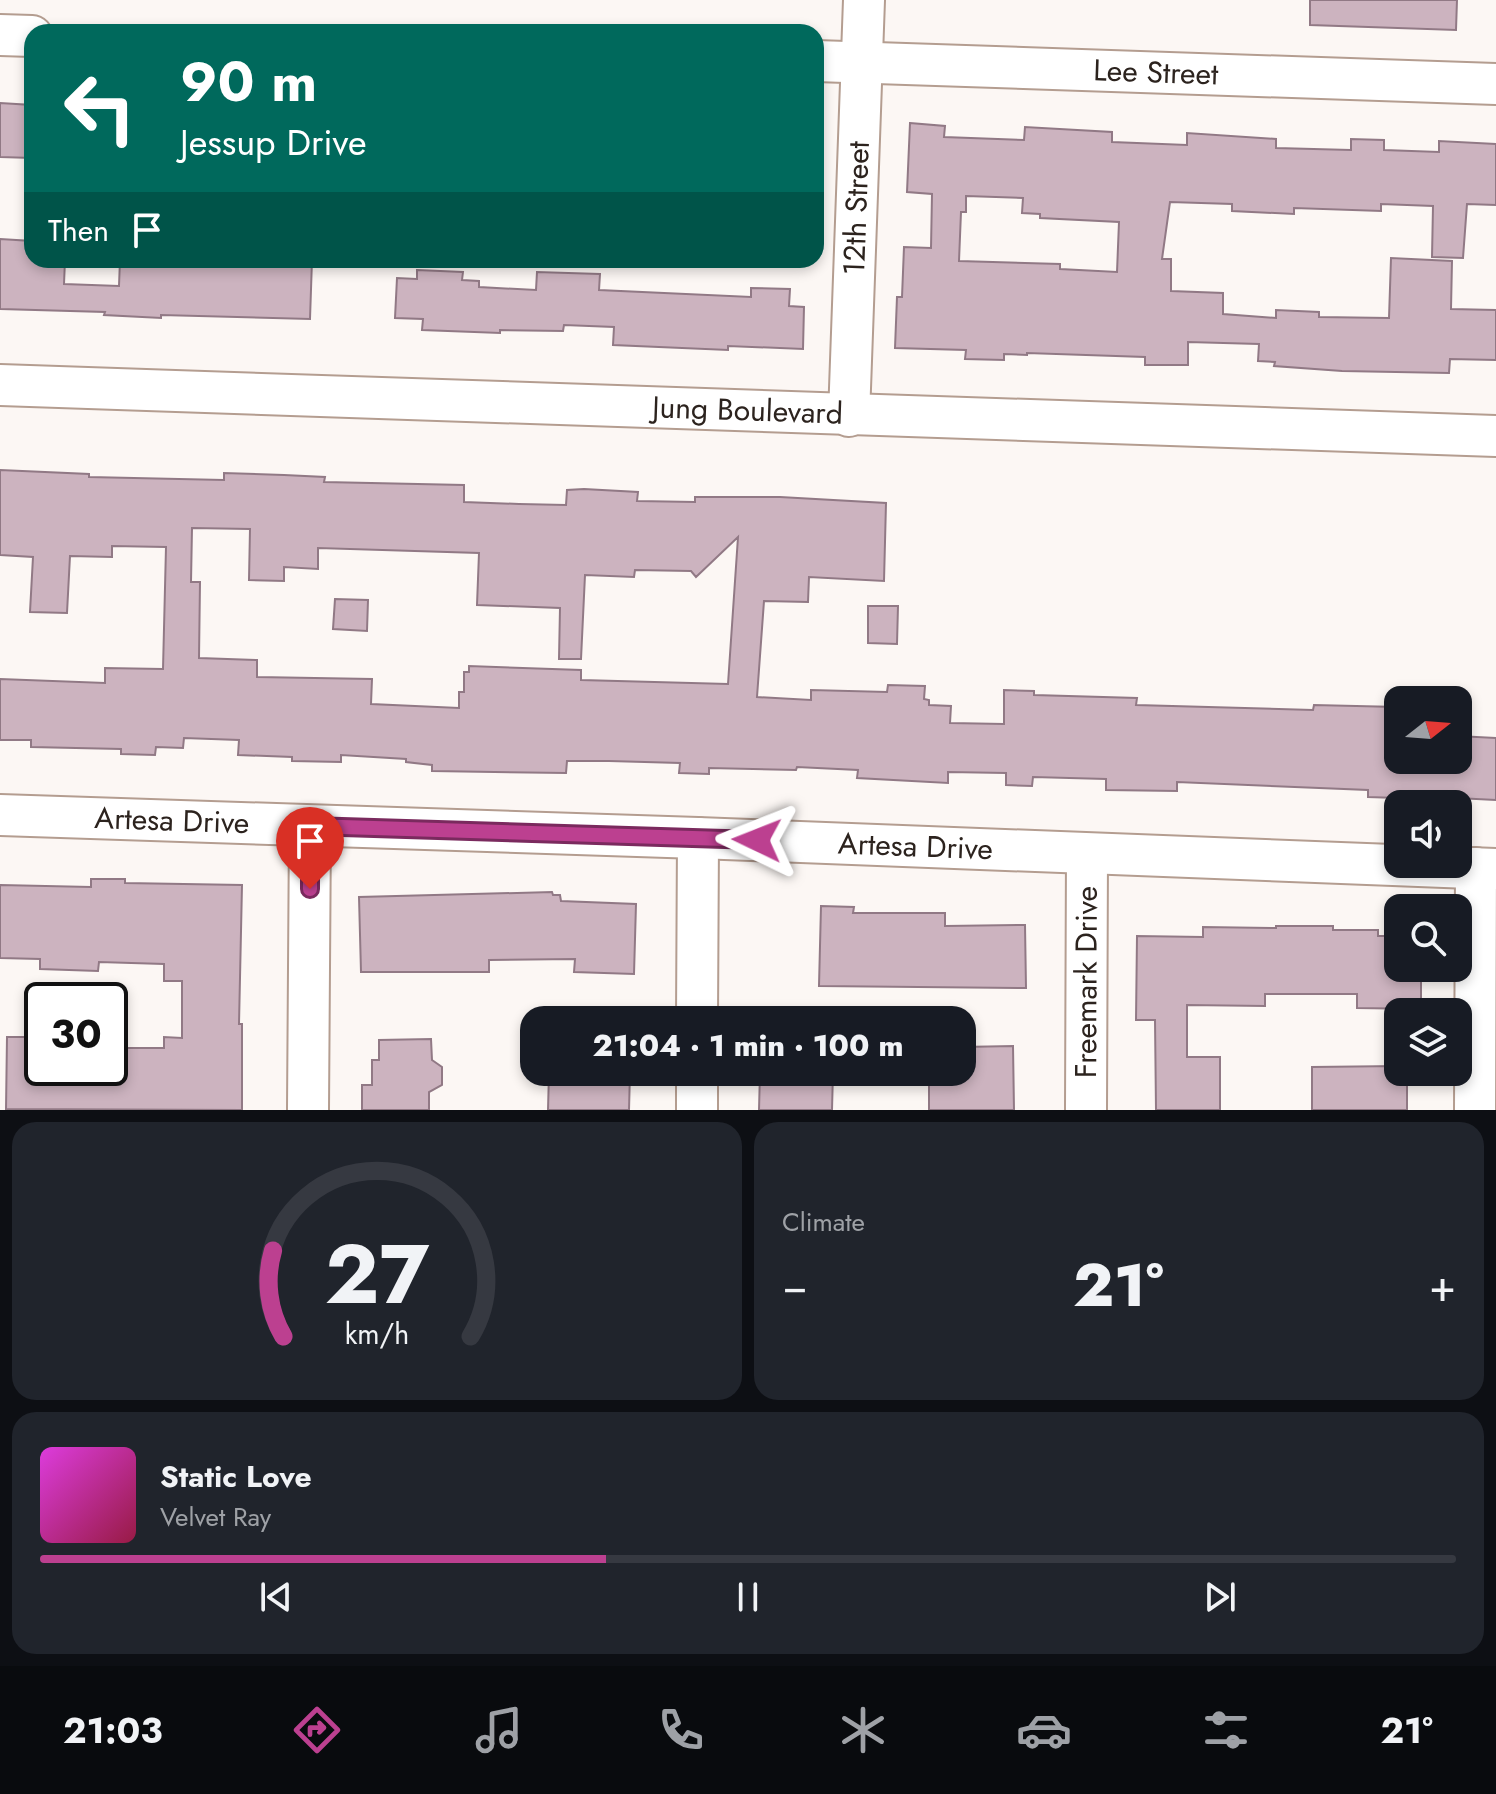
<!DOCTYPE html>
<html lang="en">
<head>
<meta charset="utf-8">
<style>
  body { margin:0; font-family:Jost,sans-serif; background:#20242c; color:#f1f3f6; height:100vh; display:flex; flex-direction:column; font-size:30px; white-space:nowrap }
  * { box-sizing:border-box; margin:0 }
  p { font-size:26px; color:#9ea1a6 }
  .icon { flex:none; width:44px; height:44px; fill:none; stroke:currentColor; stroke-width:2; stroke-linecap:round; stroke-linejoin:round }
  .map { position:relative; height:1110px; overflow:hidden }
  .drawer { display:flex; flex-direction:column; gap:12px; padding:12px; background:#0d0f14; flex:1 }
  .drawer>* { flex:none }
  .guide { position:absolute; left:24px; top:24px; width:800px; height:244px; border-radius:24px; box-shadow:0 4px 12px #0003; background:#00695c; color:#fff; overflow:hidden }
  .needle { width:52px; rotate:73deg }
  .buttons { position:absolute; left:1384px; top:686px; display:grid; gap:16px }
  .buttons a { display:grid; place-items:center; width:88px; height:88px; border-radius:16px; background:#171b24; box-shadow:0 4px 12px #0003; font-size:40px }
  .speed { position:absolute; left:24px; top:982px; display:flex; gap:16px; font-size:40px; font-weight:700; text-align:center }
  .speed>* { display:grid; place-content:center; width:104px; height:104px; border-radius:50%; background:#171b24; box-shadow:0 4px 12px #0003; line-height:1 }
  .speed .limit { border:4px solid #111; border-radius:12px; background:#fff; color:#111 }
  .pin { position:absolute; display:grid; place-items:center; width:68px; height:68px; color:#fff; margin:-82px -34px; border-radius:50% 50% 50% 0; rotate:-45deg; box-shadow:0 0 8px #0007 }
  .pin .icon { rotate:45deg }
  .me { position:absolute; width:88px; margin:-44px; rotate:272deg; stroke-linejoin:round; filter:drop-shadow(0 0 6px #0008) }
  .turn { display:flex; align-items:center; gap:28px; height:168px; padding:0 24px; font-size:36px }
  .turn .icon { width:104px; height:104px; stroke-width:2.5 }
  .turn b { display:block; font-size:56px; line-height:68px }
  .then { display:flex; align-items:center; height:76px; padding:0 24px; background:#0003; gap:16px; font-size:30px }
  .big { font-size:60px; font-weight:800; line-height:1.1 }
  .drawer .tile { flex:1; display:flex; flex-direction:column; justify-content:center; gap:12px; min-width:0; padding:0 28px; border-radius:24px; background:#20242c }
  .drawer .dial { align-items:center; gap:0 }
  .dial svg { height:208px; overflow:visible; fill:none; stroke:#363941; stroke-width:7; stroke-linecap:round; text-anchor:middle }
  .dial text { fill:#f1f3f6; stroke:none }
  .song { display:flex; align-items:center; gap:24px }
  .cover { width:96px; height:96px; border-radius:12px; background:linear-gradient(135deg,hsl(300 70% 55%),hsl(340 70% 35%)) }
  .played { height:8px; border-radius:4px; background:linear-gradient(90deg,#bc4090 40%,#363941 40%) }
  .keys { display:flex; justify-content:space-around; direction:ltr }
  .heat { display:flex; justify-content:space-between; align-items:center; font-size:44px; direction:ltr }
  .drawer .tiles { flex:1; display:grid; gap:12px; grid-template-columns:1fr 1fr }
  .tile:last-child { grid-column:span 2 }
  .trip { position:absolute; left:520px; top:1006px; width:456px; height:80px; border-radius:24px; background:#171b24; box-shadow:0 4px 12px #0003; font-weight:800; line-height:80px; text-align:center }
  .tab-bar { display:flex; height:128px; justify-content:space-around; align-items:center; background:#090b0e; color:#9ea1a6 }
  .tab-bar .icon { width:56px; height:56px }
  .tab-bar .current { color:#bc4090 }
  .tab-bar b { font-size:36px; color:#f1f3f6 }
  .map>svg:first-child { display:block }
  .building { fill:#ccb3bf; stroke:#917985; stroke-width:2; fill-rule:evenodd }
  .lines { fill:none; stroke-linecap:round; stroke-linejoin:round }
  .minor-casing { stroke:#b49d90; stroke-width:44 }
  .minor { stroke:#fff; stroke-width:40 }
  .route-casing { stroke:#7a2a5e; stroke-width:20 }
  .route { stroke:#bc4090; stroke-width:14 }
  .labels { text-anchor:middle; stroke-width:8; stroke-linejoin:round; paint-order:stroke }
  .street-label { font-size:30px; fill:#2c231e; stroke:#fff }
</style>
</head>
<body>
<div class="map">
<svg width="1496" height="1110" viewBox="0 0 1496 1110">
  <rect width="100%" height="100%" fill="#fcf7f4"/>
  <g class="building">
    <polygon points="1310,0 1457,0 1456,30 1310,25"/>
    <polygon points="0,103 32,105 32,158 0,157"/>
    <path d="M 910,123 L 945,126 L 944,137 L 1024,140 L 1025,127 L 1112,132 L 1112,142 L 1187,145 L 1187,133 L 1276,139 L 1276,148 L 1351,150 L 1351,139 L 1384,140 L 1384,150 L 1439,152 L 1439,141 L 1496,144 L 1496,205 L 1467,204 L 1463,258 L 1432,257 L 1433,206 L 1381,204 L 1381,211 L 1294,208 L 1294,214 L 1232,211 L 1232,204 L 1170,202 L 1162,259 L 1171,259 L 1171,291 L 1223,293 L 1223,314 L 1276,318 L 1276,310 L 1319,312 L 1319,317 L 1389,318 L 1391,258 L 1452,261 L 1451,309 L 1496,310 L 1496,360 L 1450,359 L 1449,373 L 1342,371 L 1274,366 L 1275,362 L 1258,361 L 1259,344 L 1188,342 L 1188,365 L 1145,365 L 1145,357 L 1027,353 L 1027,355 L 1004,354 L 1004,360 L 965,359 L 966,350 L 895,348 L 897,297 L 902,297 L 904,247 L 931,248 L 932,194 L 907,192 ZM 966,196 L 1023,198 L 1022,213 L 1040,214 L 1040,218 L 1119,222 L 1117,272 L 1060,269 L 1060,264 L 959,261 L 961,212 L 966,212 Z"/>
    <polygon points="0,239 32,241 32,260 65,260 64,284 119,286 120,260 312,260 310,319 161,315 161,318 104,315 105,312 0,309"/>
    <polygon points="417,270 463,272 462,280 479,281 479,287 536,290 537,272 600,274 599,290 751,297 751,288 790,289 789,306 804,307 803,349 728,346 728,350 613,345 614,327 564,325 563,331 500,330 500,333 422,330 423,319 395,318 397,278 417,279"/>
    <path d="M 0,470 L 89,474 L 89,477 L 224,480 L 224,473 L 284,475 L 325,477 L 324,482 L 464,485 L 464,502 L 519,504 L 566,505 L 567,490 L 584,489 L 638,492 L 637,501 L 695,502 L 695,497 L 780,497 L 886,503 L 884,581 L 809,577 L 808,602 L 764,601 L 757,697 L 811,700 L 811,690 L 887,692 L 888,685 L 925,686 L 924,699 L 929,700 L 929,705 L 951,706 L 950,723 L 1004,724 L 1004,690 L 1034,691 L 1034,695 L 1137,698 L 1136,705 L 1313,710 L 1314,705 L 1398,707 L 1397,760 L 1458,760 L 1458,736 L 1496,738 L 1496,800 L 1397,795 L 1397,798 L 1368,797 L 1368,790 L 1177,782 L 1177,791 L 1106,790 L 1106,779 L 1033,777 L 1032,786 L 1006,785 L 1006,773 L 948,772 L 948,783 L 857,778 L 858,770 L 797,767 L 796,770 L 709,768 L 709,774 L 679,773 L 680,763 L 609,761 L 567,761 L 566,773 L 432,771 L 432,765 L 406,762 L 406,759 L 341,755 L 341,762 L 292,761 L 292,757 L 238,755 L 239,740 L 184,738 L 183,748 L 156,747 L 155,755 L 121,754 L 121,749 L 31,747 L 31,740 L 0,740 L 0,679 L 105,683 L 105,668 L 163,669 L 166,547 L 112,546 L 112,557 L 70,556 L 67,613 L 30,612 L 33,557 L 0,555 ZM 192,528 L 250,529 L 249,580 L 284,581 L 284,567 L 318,569 L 318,548 L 479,553 L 477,605 L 560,608 L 559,659 L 581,659 L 585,575 L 634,577 L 635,570 L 691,571 L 696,577 L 738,537 L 728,684 L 581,680 L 581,670 L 469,666 L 469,672 L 464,672 L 464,692 L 459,692 L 459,708 L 371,704 L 372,679 L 257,677 L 257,660 L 199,658 L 200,582 L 191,582 Z"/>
    <polygon points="335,599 368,600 367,631 333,629"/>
    <polygon points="868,606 898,606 897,644 868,643"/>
    <polygon points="91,879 125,879 125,883 242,885 239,1024 242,1024 242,1110 6,1109 7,1037 42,1037 42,1068 110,1068 110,1048 164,1048 164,1037 182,1038 182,981 164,981 164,964 99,962 98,971 40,969 40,959 0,958 0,885 91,887"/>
    <polygon points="552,892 553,895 560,895 561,901 636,904 634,974 574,972 575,959 489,960 489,972 361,972 359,897"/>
    <polygon points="821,906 854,907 853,913 945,913 945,926 1025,925 1026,988 819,986"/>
    <polygon points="1276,926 1333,926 1333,930 1378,930 1378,936 1398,936 1398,968 1421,968 1421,1009 1357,1008 1357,994 1265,994 1265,1006 1187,1005 1187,1057 1220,1057 1220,1110 1156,1110 1155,1020 1136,1020 1137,936 1203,937 1203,927 1276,928"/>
    <polygon points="431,1039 432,1060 442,1067 442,1085 429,1092 429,1110 362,1110 362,1085 372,1085 372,1060 379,1060 379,1040"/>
    <polygon points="1013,1046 1014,1110 929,1110 929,1072 962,1072 962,1047"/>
    <polygon points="1398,1066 1398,1072 1407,1072 1407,1110 1312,1110 1312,1067"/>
    <polygon points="549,1072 630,1072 629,1110 548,1110"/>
    <polygon points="760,1072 833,1072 832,1110 759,1110"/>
  </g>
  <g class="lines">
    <g class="minor-casing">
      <g id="minor">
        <polyline points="0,35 32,36"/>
        <path id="s1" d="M 816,61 L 1496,84"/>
        <path id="s2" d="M 0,385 L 1496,436"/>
        <path id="s3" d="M 849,416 L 864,0"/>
        <path id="s4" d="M 0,815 L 698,838 L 1496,869"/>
        <polyline points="697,1020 698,838"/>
        <polyline points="308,1110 310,826"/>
        <polyline points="697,1110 697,1072"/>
        <path id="s5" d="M 1086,1110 L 1087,854"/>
        <polyline points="1475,1110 1476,868"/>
      </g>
    </g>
    <use href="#minor" class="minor"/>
  </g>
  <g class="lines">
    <g class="route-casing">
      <polyline id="route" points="310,889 310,826 757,840"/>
    </g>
    <use href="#route" class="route"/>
  </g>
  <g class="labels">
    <g class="street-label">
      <text dy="10" stroke="none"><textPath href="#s1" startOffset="340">Lee Street</textPath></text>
      <text dy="10" stroke="none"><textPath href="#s3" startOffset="208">12th Street</textPath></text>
      <text dy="10" stroke="none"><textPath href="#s2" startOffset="748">Jung Boulevard</textPath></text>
      <text dy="10" stroke="none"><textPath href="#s4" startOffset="172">Artesa Drive</textPath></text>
      <text dy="10" stroke="none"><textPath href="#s4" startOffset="916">Artesa Drive</textPath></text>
      <text dy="10" stroke="none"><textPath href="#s5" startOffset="128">Freemark Drive</textPath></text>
    </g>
  </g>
</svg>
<div class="buttons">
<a><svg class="needle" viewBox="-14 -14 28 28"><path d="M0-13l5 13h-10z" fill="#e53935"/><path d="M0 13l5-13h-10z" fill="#9ea1a6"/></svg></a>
<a><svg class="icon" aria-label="sound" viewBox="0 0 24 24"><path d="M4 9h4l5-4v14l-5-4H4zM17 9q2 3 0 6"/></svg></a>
<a><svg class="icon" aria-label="search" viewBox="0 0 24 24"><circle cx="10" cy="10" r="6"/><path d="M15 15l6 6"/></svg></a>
<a><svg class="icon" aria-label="layers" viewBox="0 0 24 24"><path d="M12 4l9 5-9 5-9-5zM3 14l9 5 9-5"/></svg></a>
</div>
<div class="speed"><div class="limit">30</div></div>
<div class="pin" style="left:310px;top:889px;background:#d93025"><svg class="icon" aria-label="arrive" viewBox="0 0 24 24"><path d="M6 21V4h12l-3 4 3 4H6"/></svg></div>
<svg class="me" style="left:757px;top:840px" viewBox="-20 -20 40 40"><path d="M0-17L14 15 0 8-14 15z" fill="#bc4090" stroke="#fff" stroke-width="4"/></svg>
<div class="trip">21:04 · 1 min · 100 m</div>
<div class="guide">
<div class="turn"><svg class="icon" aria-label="left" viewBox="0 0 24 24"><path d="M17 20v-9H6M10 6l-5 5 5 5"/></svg><div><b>90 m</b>Jessup Drive</div></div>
<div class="then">Then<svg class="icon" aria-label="arrive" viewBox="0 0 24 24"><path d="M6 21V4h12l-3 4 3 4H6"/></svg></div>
</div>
</div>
<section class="drawer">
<div class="tiles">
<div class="tile dial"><svg viewBox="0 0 100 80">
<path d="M14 69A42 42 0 1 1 86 69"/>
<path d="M14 69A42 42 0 0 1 10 36" stroke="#bc4090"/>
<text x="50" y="56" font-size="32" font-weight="700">27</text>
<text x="50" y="72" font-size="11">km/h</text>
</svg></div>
<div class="tile"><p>Climate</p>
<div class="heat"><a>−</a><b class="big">21°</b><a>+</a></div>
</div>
<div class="tile">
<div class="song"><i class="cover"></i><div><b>Static Love</b><p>Velvet Ray</p></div></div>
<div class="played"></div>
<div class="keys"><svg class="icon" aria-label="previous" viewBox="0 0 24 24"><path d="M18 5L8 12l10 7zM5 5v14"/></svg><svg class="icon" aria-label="pause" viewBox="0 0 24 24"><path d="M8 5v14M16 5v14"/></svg><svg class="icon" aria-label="next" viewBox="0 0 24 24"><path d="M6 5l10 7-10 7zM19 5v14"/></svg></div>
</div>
</div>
</section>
<nav class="tab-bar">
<b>21:03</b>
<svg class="icon current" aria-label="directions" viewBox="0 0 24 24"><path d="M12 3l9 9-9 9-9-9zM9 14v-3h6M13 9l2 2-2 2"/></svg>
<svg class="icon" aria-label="music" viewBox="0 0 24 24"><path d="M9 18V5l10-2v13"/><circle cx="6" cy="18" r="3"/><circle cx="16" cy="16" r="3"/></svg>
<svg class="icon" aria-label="phone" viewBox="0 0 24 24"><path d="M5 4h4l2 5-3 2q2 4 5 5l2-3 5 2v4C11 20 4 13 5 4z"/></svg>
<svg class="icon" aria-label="climate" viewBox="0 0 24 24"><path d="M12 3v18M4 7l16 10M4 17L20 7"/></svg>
<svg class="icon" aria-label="car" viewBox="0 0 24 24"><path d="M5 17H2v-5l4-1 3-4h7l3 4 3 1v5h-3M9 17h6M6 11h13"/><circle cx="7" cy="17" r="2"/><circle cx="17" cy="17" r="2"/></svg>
<svg class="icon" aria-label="filters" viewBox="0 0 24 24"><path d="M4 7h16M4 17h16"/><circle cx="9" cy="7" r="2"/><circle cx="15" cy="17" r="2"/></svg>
<b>21°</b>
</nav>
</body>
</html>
